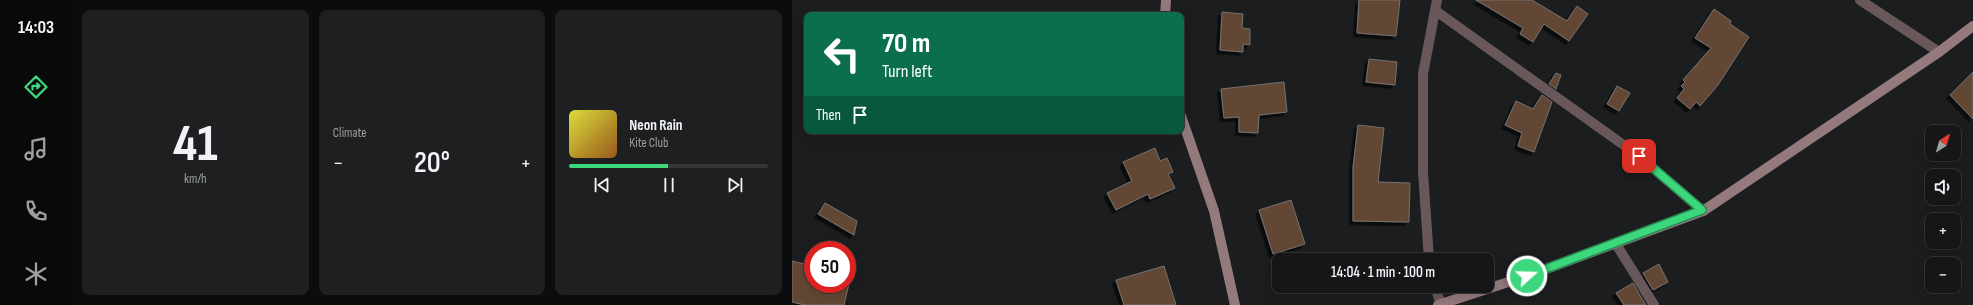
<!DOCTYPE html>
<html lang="en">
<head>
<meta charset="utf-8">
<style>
  body { margin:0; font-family:"Sofia Sans Condensed",sans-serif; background:#1d1f20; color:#f1f3f6; height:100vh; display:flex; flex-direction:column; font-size:15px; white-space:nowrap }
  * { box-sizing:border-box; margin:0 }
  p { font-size:13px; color:#9d9fa1 }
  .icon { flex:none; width:22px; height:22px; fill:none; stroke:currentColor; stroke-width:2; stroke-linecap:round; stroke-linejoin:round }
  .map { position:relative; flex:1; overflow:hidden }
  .side { display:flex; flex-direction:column; gap:10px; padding:10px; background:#0b0c0d; width:720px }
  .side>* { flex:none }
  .banner { position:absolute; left:12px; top:12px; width:380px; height:122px; border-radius:8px; box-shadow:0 4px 16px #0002,0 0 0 1px #333536; background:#0b6e4f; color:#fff; overflow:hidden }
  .needle { width:26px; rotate:37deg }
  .buttons { position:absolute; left:1133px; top:125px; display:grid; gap:8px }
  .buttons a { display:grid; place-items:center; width:36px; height:36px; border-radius:8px; background:#141617; box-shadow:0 4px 16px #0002,0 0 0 1px #333536; font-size:20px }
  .speed { position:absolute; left:12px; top:241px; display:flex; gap:8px; font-size:20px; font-weight:700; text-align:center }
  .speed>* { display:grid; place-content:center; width:52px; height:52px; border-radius:50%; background:#141617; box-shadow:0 4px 16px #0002,0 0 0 1px #333536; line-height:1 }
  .speed .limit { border:6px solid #d22; background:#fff; color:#111 }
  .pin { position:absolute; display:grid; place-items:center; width:34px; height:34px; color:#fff; margin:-17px; border-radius:8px; box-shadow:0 2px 6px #0006 }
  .me { position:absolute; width:44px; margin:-22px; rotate:70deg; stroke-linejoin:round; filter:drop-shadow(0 0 3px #0008) }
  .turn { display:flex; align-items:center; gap:14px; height:84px; padding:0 12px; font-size:18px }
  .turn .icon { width:52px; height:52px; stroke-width:2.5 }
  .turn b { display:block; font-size:28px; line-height:34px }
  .then { display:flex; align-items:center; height:38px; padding:0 12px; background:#0003; gap:8px; font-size:15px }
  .big { font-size:30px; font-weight:600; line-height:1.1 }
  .side .widget { flex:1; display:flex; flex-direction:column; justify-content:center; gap:6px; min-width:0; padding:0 14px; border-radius:8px; background:#1d1f20 }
  .side .dial { align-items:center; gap:0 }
  .dial b { font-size:52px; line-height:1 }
  .song { display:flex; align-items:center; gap:12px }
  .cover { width:48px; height:48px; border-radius:6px; background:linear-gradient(135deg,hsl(60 70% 55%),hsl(30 70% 35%)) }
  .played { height:4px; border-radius:2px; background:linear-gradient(90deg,#3dd77d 50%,#333536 50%) }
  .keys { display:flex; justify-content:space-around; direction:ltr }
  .heat { display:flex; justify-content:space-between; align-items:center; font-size:22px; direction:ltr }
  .side .tiles { flex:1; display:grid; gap:10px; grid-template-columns:repeat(3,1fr) }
  .trip { position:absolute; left:480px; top:253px; width:222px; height:40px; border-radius:8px; background:#141617; box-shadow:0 4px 16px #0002,0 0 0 1px #333536; font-weight:600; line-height:40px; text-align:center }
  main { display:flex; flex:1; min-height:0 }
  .tab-bar { display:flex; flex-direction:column; width:72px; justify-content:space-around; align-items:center; background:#080909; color:#9d9fa1 }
  .tab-bar .icon { width:28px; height:28px }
  .tab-bar .selected { color:#3dd77d }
  .tab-bar b { font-size:18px; color:#f1f3f6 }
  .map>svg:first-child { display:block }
  .building { fill:#634635; stroke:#757270; filter:url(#shadow) }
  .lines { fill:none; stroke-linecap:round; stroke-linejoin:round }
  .minor { stroke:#69585a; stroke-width:10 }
  .secondary { stroke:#947a7c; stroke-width:10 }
  .route-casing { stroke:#288c51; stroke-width:10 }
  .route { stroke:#3dd77d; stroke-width:7 }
</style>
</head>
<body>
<main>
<nav class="tab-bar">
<b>14:03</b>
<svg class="icon selected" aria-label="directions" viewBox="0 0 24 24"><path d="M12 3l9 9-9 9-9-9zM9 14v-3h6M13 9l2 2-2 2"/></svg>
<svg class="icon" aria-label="music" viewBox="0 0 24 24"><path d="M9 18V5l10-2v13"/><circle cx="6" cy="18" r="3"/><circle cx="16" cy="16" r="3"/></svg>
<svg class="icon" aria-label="phone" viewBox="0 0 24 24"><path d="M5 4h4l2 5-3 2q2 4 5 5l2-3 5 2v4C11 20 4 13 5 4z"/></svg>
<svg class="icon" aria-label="climate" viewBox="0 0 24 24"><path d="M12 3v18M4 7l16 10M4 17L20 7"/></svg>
</nav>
<section class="side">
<div class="tiles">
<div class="widget dial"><b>41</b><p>km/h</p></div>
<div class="widget"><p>Climate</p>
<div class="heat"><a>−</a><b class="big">20°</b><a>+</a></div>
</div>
<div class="widget">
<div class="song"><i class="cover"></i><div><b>Neon Rain</b><p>Kite Club</p></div></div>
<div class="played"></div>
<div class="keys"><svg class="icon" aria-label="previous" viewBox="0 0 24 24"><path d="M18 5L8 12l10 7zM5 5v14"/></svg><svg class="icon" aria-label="pause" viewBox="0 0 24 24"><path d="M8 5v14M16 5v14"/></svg><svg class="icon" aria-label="next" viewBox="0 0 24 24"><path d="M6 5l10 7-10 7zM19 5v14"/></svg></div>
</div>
</div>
</section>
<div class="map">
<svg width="1181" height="305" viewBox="0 0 1181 305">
  <defs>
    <filter id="shadow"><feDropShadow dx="-3.5" dy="3.5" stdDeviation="0" flood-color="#0009"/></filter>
  </defs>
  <rect width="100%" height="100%" fill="#1b1d1f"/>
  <g class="building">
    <polygon points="567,0 608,0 604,36 565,33"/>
    <polygon points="684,0 740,0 775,21 785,6 796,14 777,41 752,24 741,42 728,34 731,28"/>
    <polygon points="922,9 939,21 938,24 957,37 926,85 908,106 904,102 898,109 885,98 892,89 889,86 893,82 891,80 919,48 903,38"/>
    <polygon points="430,12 451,14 450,28 458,29 458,45 451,44 451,52 428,50"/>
    <polygon points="577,59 605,62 603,85 574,82"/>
    <polygon points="1181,72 1181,119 1158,95"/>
    <polygon points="764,73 769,75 764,89 757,84"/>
    <polygon points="492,82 495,112 467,115 466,133 447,132 447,117 432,118 429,89"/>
    <polygon points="825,86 838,93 827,111 815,104"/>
    <polygon points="750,95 760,102 742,152 726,146 730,133 713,125 724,101 741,109"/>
    <polygon points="566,125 592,128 586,182 618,183 617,222 561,221 561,168"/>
    <polygon points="363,148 368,161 375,158 381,172 376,174 383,188 358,199 356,194 324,210 315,193 340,181 331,162"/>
    <polygon points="499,200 513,244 481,254 467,210"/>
    <polygon points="33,203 65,221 62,235 26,214"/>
    <polygon points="0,261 21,266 21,284 57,284 52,305 13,305 0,302"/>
    <polygon points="867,264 876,282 861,290 851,273"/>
    <polygon points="372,266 384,305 332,305 324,280"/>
    <polygon points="841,283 849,297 854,305 832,305 824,293"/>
  </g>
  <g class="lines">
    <g class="minor">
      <polyline points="1068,0 1147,52"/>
      <polyline points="644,11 847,156 911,211"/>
      <polyline points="824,244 862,305"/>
      <polyline points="637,260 631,172 631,74 645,0"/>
      <polyline points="643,286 649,305"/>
    </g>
    <g class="secondary">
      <polyline points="373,15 374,0"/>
      <polyline points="389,116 422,211 443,305"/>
      <polyline points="646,305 735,276 911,211 1147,52 1181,26"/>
    </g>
  </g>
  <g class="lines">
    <g class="route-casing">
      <polyline id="route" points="735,276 910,210 847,156"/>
    </g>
    <use href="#route" class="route"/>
  </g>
</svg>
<div class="buttons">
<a><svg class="needle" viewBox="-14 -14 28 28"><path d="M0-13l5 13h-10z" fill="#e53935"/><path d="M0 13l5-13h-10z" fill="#9d9fa1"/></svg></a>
<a><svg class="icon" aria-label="sound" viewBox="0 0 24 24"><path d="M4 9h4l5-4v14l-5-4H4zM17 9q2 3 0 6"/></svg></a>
<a>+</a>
<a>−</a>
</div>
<div class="speed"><div class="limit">50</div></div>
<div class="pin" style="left:847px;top:156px;background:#d93025"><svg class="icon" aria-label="arrive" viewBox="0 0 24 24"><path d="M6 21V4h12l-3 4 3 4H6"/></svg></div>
<svg class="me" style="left:735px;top:276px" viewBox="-20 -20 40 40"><circle r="17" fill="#3dd77d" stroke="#fff" stroke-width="3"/><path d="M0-11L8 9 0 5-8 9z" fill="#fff"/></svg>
<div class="trip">14:04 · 1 min · 100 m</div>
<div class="banner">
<div class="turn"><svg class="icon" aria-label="left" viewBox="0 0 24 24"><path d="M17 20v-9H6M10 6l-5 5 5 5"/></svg><div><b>70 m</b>Turn left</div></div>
<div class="then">Then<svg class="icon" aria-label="arrive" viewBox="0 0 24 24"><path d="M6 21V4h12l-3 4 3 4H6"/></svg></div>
</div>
</div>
</main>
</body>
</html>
